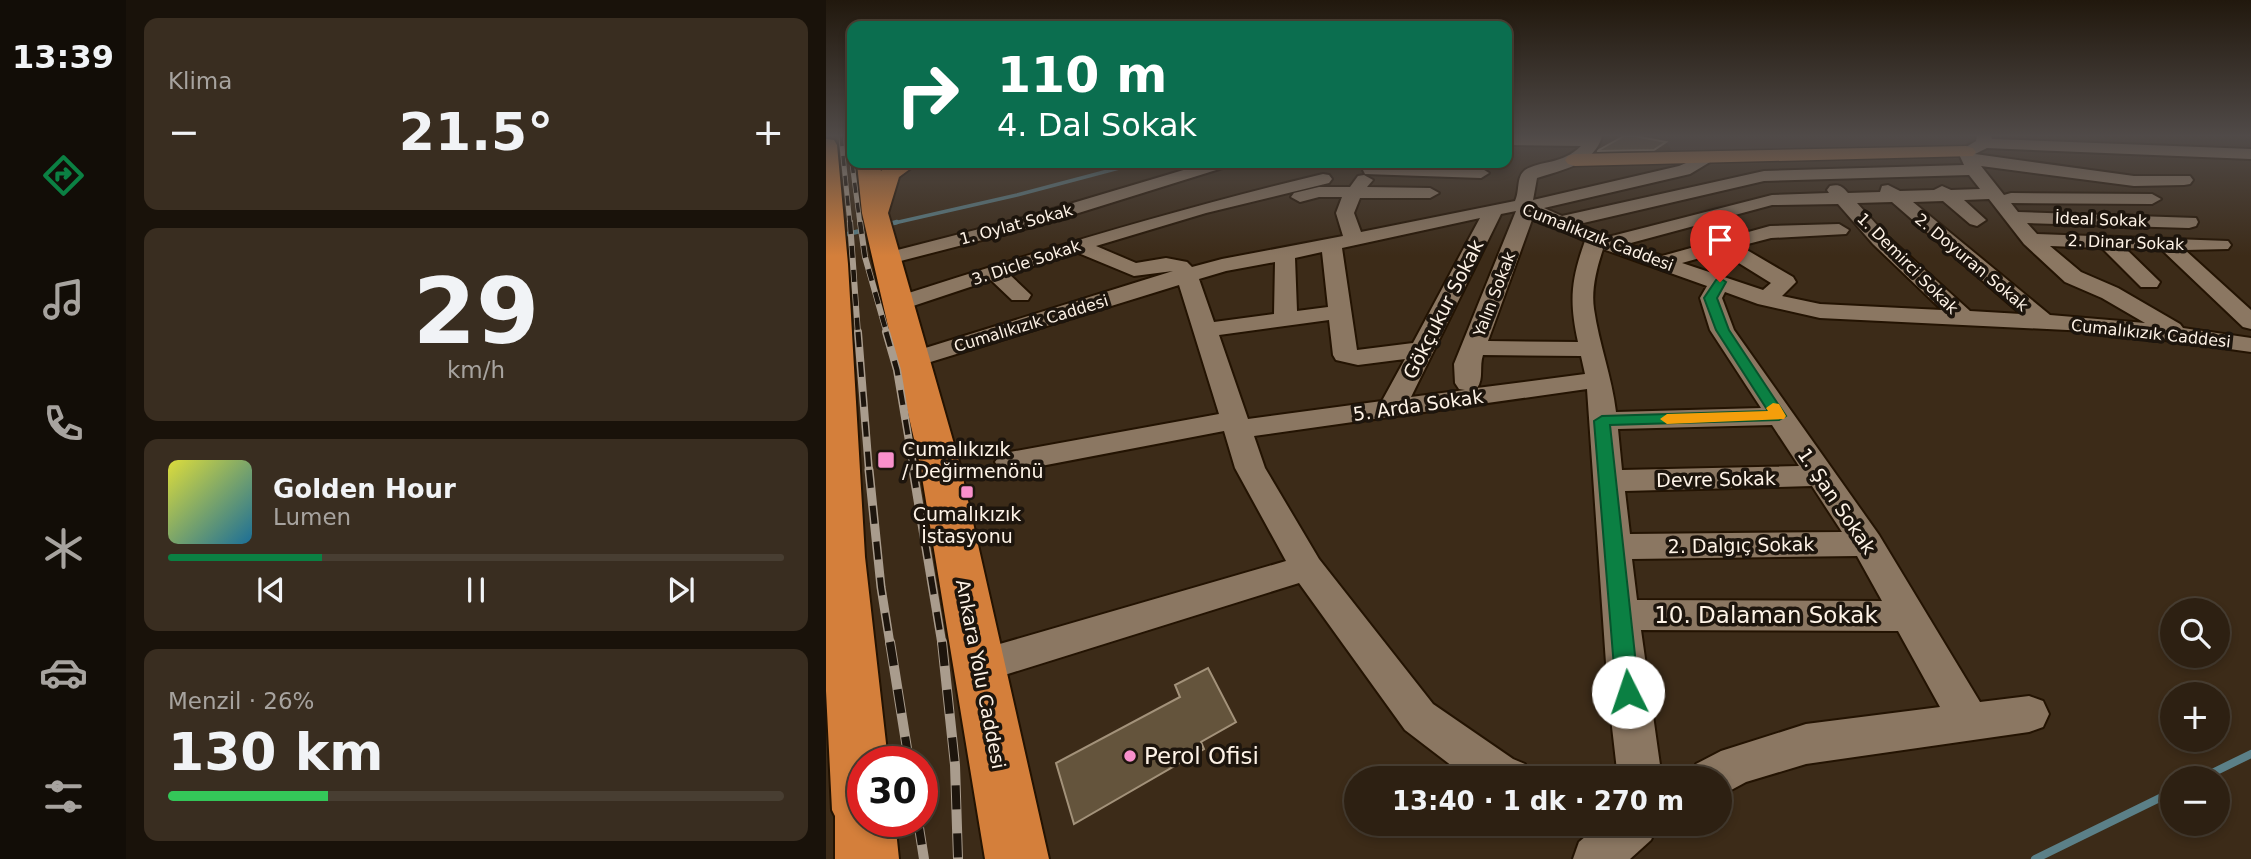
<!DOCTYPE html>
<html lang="tr">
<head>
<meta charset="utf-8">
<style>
  body { margin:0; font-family:"DejaVu Sans",sans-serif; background:#392d20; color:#f1f3f6; height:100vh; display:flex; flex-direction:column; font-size:26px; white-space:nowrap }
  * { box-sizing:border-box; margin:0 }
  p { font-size:23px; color:#a7a39f }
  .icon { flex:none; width:38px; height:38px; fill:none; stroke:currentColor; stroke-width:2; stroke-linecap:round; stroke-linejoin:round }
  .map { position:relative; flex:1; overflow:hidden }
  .side { display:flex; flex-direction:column; gap:18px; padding:18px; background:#19120a; width:700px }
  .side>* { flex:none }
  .hud { position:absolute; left:21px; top:21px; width:665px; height:147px; border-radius:14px; box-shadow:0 4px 10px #0003,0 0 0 2px #483e32; background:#0b6e4f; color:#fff; overflow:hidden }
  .buttons { position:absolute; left:1334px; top:598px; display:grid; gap:14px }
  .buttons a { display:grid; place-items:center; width:70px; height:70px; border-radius:50%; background:#2d2012; box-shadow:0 4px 10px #0003,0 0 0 2px #483e32; font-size:35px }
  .speed { position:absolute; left:21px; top:746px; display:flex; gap:14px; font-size:35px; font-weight:700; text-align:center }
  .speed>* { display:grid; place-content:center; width:91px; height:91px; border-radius:50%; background:#2d2012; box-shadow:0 4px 10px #0003,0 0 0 2px #483e32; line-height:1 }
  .speed .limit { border:10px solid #d22; background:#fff; color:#111 }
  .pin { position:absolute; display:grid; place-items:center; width:60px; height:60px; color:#fff; margin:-72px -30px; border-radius:50% 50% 50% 0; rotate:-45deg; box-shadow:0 0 7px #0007 }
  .pin .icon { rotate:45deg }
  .me { position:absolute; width:77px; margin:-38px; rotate:356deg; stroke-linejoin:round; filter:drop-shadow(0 0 5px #0008) }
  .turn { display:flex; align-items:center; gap:24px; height:147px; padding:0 35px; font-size:32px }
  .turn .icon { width:91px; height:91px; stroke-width:2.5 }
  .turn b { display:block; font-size:49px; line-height:60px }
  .big { font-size:52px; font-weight:800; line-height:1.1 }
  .side .tile { flex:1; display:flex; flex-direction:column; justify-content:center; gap:10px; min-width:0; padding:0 24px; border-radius:14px; background:#392d20 }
  .side .dial { align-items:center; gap:0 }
  .dial b { font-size:91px; line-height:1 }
  .song { display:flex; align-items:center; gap:21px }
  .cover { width:84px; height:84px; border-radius:10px; background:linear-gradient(135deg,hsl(60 70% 55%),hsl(200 70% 35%)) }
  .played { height:7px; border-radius:4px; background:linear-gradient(90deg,#0b8043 25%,#483e32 25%) }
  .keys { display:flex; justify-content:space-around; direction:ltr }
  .heat { display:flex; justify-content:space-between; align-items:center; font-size:38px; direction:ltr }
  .charge { height:10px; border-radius:5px; background:linear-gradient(90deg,#34c759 26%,#483e32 0) }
  .trip { position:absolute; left:518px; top:766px; width:388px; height:70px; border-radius:35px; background:#2d2012; box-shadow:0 4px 10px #0003,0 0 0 2px #483e32; font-weight:800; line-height:70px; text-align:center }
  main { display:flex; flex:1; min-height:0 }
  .dock { display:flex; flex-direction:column; width:126px; justify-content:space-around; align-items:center; background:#120d07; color:#a7a39f }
  .dock .icon { width:49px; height:49px }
  .dock .on { color:#0b8043 }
  .dock b { font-size:32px; color:#f1f3f6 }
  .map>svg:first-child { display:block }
  .education { fill:#433328 }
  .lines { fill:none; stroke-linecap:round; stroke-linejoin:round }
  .stream-far2 { stroke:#5b8088; stroke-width:3.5 }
  .stream-far1 { stroke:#5b8088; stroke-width:4.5 }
  .stream { stroke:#5b8088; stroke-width:8 }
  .building { fill:#64543c; stroke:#a3927a; stroke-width:2 }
  .minor-casing { stroke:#231302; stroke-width:4 }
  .major-casing { stroke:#231302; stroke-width:3 }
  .highway-casing { stroke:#231302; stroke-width:4 }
  .minor { fill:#8b7762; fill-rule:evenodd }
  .major { fill:#b77c4b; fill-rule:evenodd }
  .highway { fill:#d47f3b; fill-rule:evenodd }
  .rail-far4-casing { stroke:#a99c8d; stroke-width:5 }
  .rail-far3-casing { stroke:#a99c8d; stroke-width:6 }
  .rail-far2-casing { stroke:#a99c8d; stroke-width:8 }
  .rail-far1-casing { stroke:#a99c8d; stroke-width:9 }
  .rail-casing { stroke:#a99c8d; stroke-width:10 }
  .rail-far4 { stroke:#1d150d; stroke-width:3.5; stroke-dasharray:10; stroke-linecap:butt }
  .rail-far3 { stroke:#1d150d; stroke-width:4.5; stroke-dasharray:12; stroke-linecap:butt }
  .rail-far2 { stroke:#1d150d; stroke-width:5; stroke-dasharray:15; stroke-linecap:butt }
  .rail-far1 { stroke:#1d150d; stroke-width:6; stroke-dasharray:18; stroke-linecap:butt }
  .rail { stroke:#1d150d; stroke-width:8; stroke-dasharray:24; stroke-linecap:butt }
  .route { fill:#0b8043; stroke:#07532c; stroke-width:2 }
  .slow { fill:#f59e0b }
  .poi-dot { fill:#f890cb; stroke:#1d150d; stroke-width:2.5 }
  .labels { text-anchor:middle; stroke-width:7; stroke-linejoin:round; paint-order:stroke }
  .far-street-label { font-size:16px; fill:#fef3e7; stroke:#1d150d }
  .street-label { font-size:19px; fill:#fef3e7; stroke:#1d150d }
  .poi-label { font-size:19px; fill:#fef3e7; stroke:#1d150d; text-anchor:start }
  .near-street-label { font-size:23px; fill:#fef3e7; stroke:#1d150d }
  .near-poi-label { font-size:23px; fill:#fef3e7; stroke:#1d150d; text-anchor:start }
</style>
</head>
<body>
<main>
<nav class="dock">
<b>13:39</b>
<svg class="icon on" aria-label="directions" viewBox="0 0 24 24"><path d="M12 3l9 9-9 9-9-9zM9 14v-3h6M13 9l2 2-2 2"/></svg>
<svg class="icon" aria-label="music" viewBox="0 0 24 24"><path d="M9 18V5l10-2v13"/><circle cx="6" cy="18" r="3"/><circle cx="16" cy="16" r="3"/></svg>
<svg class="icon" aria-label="phone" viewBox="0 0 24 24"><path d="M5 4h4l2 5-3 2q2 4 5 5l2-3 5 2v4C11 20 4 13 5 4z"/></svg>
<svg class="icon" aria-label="climate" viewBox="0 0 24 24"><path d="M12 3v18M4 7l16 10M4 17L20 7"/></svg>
<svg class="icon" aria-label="car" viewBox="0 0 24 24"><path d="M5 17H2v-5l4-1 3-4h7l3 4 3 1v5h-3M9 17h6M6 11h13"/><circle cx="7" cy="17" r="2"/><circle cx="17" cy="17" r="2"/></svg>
<svg class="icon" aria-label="filters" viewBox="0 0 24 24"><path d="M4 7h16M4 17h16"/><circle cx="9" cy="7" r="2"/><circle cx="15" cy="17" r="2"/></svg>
</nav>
<section class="side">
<div class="tile"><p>Klima</p>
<div class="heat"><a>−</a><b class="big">21.5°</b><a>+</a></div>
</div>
<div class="tile dial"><b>29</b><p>km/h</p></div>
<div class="tile">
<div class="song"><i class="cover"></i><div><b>Golden Hour</b><p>Lumen</p></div></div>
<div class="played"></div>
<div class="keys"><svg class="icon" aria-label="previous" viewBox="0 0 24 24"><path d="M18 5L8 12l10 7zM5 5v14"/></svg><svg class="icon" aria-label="pause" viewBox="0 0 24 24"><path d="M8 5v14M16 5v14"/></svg><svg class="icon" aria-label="next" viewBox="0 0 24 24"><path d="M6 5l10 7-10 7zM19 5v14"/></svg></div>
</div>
<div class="tile"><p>Menzil · 26%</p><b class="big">130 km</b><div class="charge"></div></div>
</section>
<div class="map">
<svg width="1425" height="859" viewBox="0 0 1425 859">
  <rect width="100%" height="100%" fill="#3c2b18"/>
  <polygon class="education" points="829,136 1146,136 1135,150 850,156 840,142"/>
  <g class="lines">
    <polyline class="stream-far2" points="64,224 191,195 312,163"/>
    <g class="stream-far1">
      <polyline points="60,225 71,222"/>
      <polyline points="0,239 47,228"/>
    </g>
    <g class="stream">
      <polyline points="1374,779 1425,754"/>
      <polyline points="1209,859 1346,792"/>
    </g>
  </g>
  <g class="building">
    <polygon points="798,136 809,136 840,142 828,150 771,151"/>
    <polygon points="382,668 410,722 375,742 378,749 248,824 230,763 354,697 349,685"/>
  </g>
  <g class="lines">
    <g class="minor-casing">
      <g id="minor">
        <path d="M 681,136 L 776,136 C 769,164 736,170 711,178 L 707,200 L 853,166 L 881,154 L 889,159 L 864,174 L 718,208 L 736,216 L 938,171 L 1138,165 L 1132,152 L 1150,141 L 1151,136 L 1165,136 L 1166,139 L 1425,149 L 1425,159 L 1161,148 L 1149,154 L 1308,176 L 1364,176 L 1367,180 L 1364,184 L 1358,185 L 1308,186 L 1155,166 L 1178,195 L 1185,193 L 1326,194 L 1335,199 L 1326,204 L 1185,203 L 1192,212 L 1370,218 L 1372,222 L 1370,226 L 1363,228 L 1201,223 L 1211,234 L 1402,241 L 1405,245 L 1402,249 L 1359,250 L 1425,310 L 1425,329 L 1417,327 L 1335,249 L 1299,248 L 1334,282 L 1331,287 L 1315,287 L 1276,248 L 1224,246 L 1255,272 L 1292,288 L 1354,324 L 1357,328 L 1425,338 L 1425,352 L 1282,332 L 994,318 L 932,304 L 899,292 L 896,298 L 908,330 L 1053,535 L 1154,702 L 1203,696 L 1217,701 L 1223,714 L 1217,727 L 1203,732 L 980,764 L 920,782 L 894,796 L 894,779 L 863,779 L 870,764 L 895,751 L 980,724 L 1114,707 L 1072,631 L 815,630 L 836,779 L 792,779 L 782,692 L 761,389 L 428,436 L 439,468 L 493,559 L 607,704 L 687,759 L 699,764 L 706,779 L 643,779 L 579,730 L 473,583 L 153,683 L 139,678 L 134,666 L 139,654 L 460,561 L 409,468 L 398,431 L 184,472 L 174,469 L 169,462 L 174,455 L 184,452 L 393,414 L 353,285 L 98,364 L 89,366 L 80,364 L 77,359 L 80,354 L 347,271 L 308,276 L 250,252 L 183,274 L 205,295 L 202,300 L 186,300 L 165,280 L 75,310 L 67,308 L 64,303 L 67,298 C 209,252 351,209 497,174 L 503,175 L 506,179 L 503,183 L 380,213 L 270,246 L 310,263 L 340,258 L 361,262 L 366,267 L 396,259 L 517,236 L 510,213 L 516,197 L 493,197 L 474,202 L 465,197 L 468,193 L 493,187 L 524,187 L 532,176 L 538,175 L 547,180 L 541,187 L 604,188 L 613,193 L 604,198 L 534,198 L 528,213 L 535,232 L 689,201 C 694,191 690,177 699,170 C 715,160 736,165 755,146 L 681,145 ZM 1143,175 L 1154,189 L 1125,190 L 1116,186 L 1108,190 L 1074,191 L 1062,185 L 1056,186 L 1054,192 L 1022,193 C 1016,186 1013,184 1004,186 L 1001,190 L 1003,193 L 946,195 L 782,237 L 753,224 L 938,181 ZM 1163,199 L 1198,244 L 1239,282 L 1276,298 L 1319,323 L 1224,315 L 1087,202 L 1117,201 L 1144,224 L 1151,226 L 1160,220 L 1138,200 ZM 1066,202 L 1195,314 L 1144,311 L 1061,236 L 1031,203 ZM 1012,204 L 1047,244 L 1116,310 L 994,304 L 956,296 L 970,282 L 967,277 L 914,246 L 945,238 L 1020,234 L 1023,230 L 1013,224 L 944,226 L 836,256 L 801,244 L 946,205 ZM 690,211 L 628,364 L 629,383 L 633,389 L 639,390 L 585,397 L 675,214 ZM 707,217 L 759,241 C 745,280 743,301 752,342 L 662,341 ZM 654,218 L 587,343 L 531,350 L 516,248 ZM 777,249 L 881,286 L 874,298 L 884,330 L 935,408 L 790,412 C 786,377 773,344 768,309 C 765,289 771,267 777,249 ZM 496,252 L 502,307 L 471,311 L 469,258 ZM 895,252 L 945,283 L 937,290 L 856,263 ZM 449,262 L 448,314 L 388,322 L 373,279 L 400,271 ZM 503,320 L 507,355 L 510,360 L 532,365 L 579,359 L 556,401 L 422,419 L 393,335 ZM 657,355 L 755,356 L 759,374 L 651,388 C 658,379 653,366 657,355 ZM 946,425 L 973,466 L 796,470 L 792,429 ZM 986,486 L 1016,532 L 804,534 L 799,491 ZM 1031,556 L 1056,601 L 811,600 L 806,559 Z"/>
        <polygon points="381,163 405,163 403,166 214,225 63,264 56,262 53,258 56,254 200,217"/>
        <polygon points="545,165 655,168 663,173 655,178 539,174 537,170 539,166"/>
        <polygon points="774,824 832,824 825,840 804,859 747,859 753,842"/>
      </g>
    </g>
    <g class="major-casing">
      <polygon id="major" points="1140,146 1147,148 1150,152 1147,156 749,166 742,164 739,160 742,156 749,154"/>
    </g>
    <g class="highway-casing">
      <g id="highway">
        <polygon points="0,139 8,140 11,145 22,264 39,557 62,761 37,761 37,821 69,821 73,859 9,859 9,816 6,810 0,691"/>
        <polygon points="31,163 53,163 55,171 64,163 92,163 73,177 62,213 134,465 223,859 159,859 94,465 36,213"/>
      </g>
    </g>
    <use href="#minor" class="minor"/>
    <use href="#major" class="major"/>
    <use href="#highway" class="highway"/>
    <g class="rail-far4-casing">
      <g id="rail-far4">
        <polyline points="15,136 24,224"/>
        <polyline points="26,163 34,224"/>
      </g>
    </g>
    <g class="rail-far3-casing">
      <g id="rail-far3">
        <polyline points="24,222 32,334"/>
        <polyline points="34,222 39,257 61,334"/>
      </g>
    </g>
    <g class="rail-far2-casing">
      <g id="rail-far2">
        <polyline points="32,332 43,471"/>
        <polyline points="60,332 71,370 88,471"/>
      </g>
    </g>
    <g class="rail-far1-casing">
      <g id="rail-far1">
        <polyline points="43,470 55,587 64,644"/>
        <polyline points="87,470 116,644"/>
      </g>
    </g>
    <g class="rail-casing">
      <g id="rail">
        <polyline points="64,642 83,761"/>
        <polyline points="116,642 129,765 132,859"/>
        <polyline points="92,821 98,859"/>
      </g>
    </g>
    <use href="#rail-far4" class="rail-far4"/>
    <use href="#rail-far3" class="rail-far3"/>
    <use href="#rail-far2" class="rail-far2"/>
    <use href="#rail-far1" class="rail-far1"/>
    <use href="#rail" class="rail"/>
  </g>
  <linearGradient id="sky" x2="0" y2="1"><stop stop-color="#21180d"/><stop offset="0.53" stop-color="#504a48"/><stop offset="1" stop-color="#504a48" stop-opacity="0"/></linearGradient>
  <rect width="1425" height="256" fill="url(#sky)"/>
  <polygon class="route" points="894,278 900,282 891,298 903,330 960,416 953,420 784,425 813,692 810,699 802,702 794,699 790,692 768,421 776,416 942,411 890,330 878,298 890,280"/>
  <polygon class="slow" points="947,403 953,404 960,416 958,419 841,424 834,419 841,414 942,411 940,408"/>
  <g class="poi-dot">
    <rect x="51" y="451" width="18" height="18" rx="3.5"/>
    <rect x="134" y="485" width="14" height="14" rx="3.5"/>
    <circle cx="304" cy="756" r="7"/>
  </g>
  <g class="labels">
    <g class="far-street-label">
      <text transform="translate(1275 219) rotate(2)" y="6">İdeal Sokak</text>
      <text transform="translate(190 224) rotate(-15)" y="6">1. Oylat Sokak</text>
      <text transform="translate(772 237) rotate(21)" y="6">Cumalıkızık Caddesi</text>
      <text transform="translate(1300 242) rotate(2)" y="6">2. Dinar Sokak</text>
      <text transform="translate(200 262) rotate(-18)" y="6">3. Dicle Sokak</text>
      <text transform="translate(1146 262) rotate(40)" y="6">2. Doyuran Sokak</text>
      <text transform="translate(1082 263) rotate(45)" y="6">1. Demirci Sokak</text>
      <text transform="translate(668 294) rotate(-69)" y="6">Yalın Sokak</text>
      <text transform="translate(205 323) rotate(-17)" y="6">Cumalıkızık Caddesi</text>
      <text transform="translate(1325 333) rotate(6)" y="6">Cumalıkızık Caddesi</text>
    </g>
    <g class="street-label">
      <text transform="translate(617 309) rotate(-63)" y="7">Gökçukur Sokak</text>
      <text transform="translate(592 405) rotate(-8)" y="7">5. Arda Sokak</text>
      <text transform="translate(890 479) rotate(-1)" y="7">Devre Sokak</text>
      <text transform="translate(1011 501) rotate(56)" y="7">1. Şan Sokak</text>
      <text transform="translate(915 545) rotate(-1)" y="7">2. Dalgıç Sokak</text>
      <text transform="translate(155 674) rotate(79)" y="7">Ankara Yolu Caddesi</text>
    </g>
    <g class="poi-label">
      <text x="76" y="456">Cumalıkızık<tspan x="76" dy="22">/ Değirmenönü</tspan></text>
      <text x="141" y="521" text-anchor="middle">Cumalıkızık<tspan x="141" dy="22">İstasyonu</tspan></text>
    </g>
    <g class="near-street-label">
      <text x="940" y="623">10. Dalaman Sokak</text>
    </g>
    <g class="near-poi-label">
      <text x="318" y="764">Perol Ofisi</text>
    </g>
  </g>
</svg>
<div class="buttons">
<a><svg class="icon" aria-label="search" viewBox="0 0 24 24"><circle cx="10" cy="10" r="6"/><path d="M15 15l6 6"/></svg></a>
<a>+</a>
<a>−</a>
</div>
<div class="speed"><div class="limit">30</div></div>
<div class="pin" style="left:894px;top:282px;background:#d93025"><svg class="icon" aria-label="arrive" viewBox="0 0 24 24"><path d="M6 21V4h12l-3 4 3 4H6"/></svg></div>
<svg class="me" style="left:802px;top:692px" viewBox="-20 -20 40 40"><circle r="19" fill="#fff"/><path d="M0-13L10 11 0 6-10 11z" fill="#0b8043"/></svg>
<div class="trip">13:40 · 1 dk · 270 m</div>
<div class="hud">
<div class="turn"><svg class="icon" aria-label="right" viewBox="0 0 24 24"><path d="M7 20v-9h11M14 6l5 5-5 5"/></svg><div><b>110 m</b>4. Dal Sokak</div></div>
</div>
</div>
</main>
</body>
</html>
